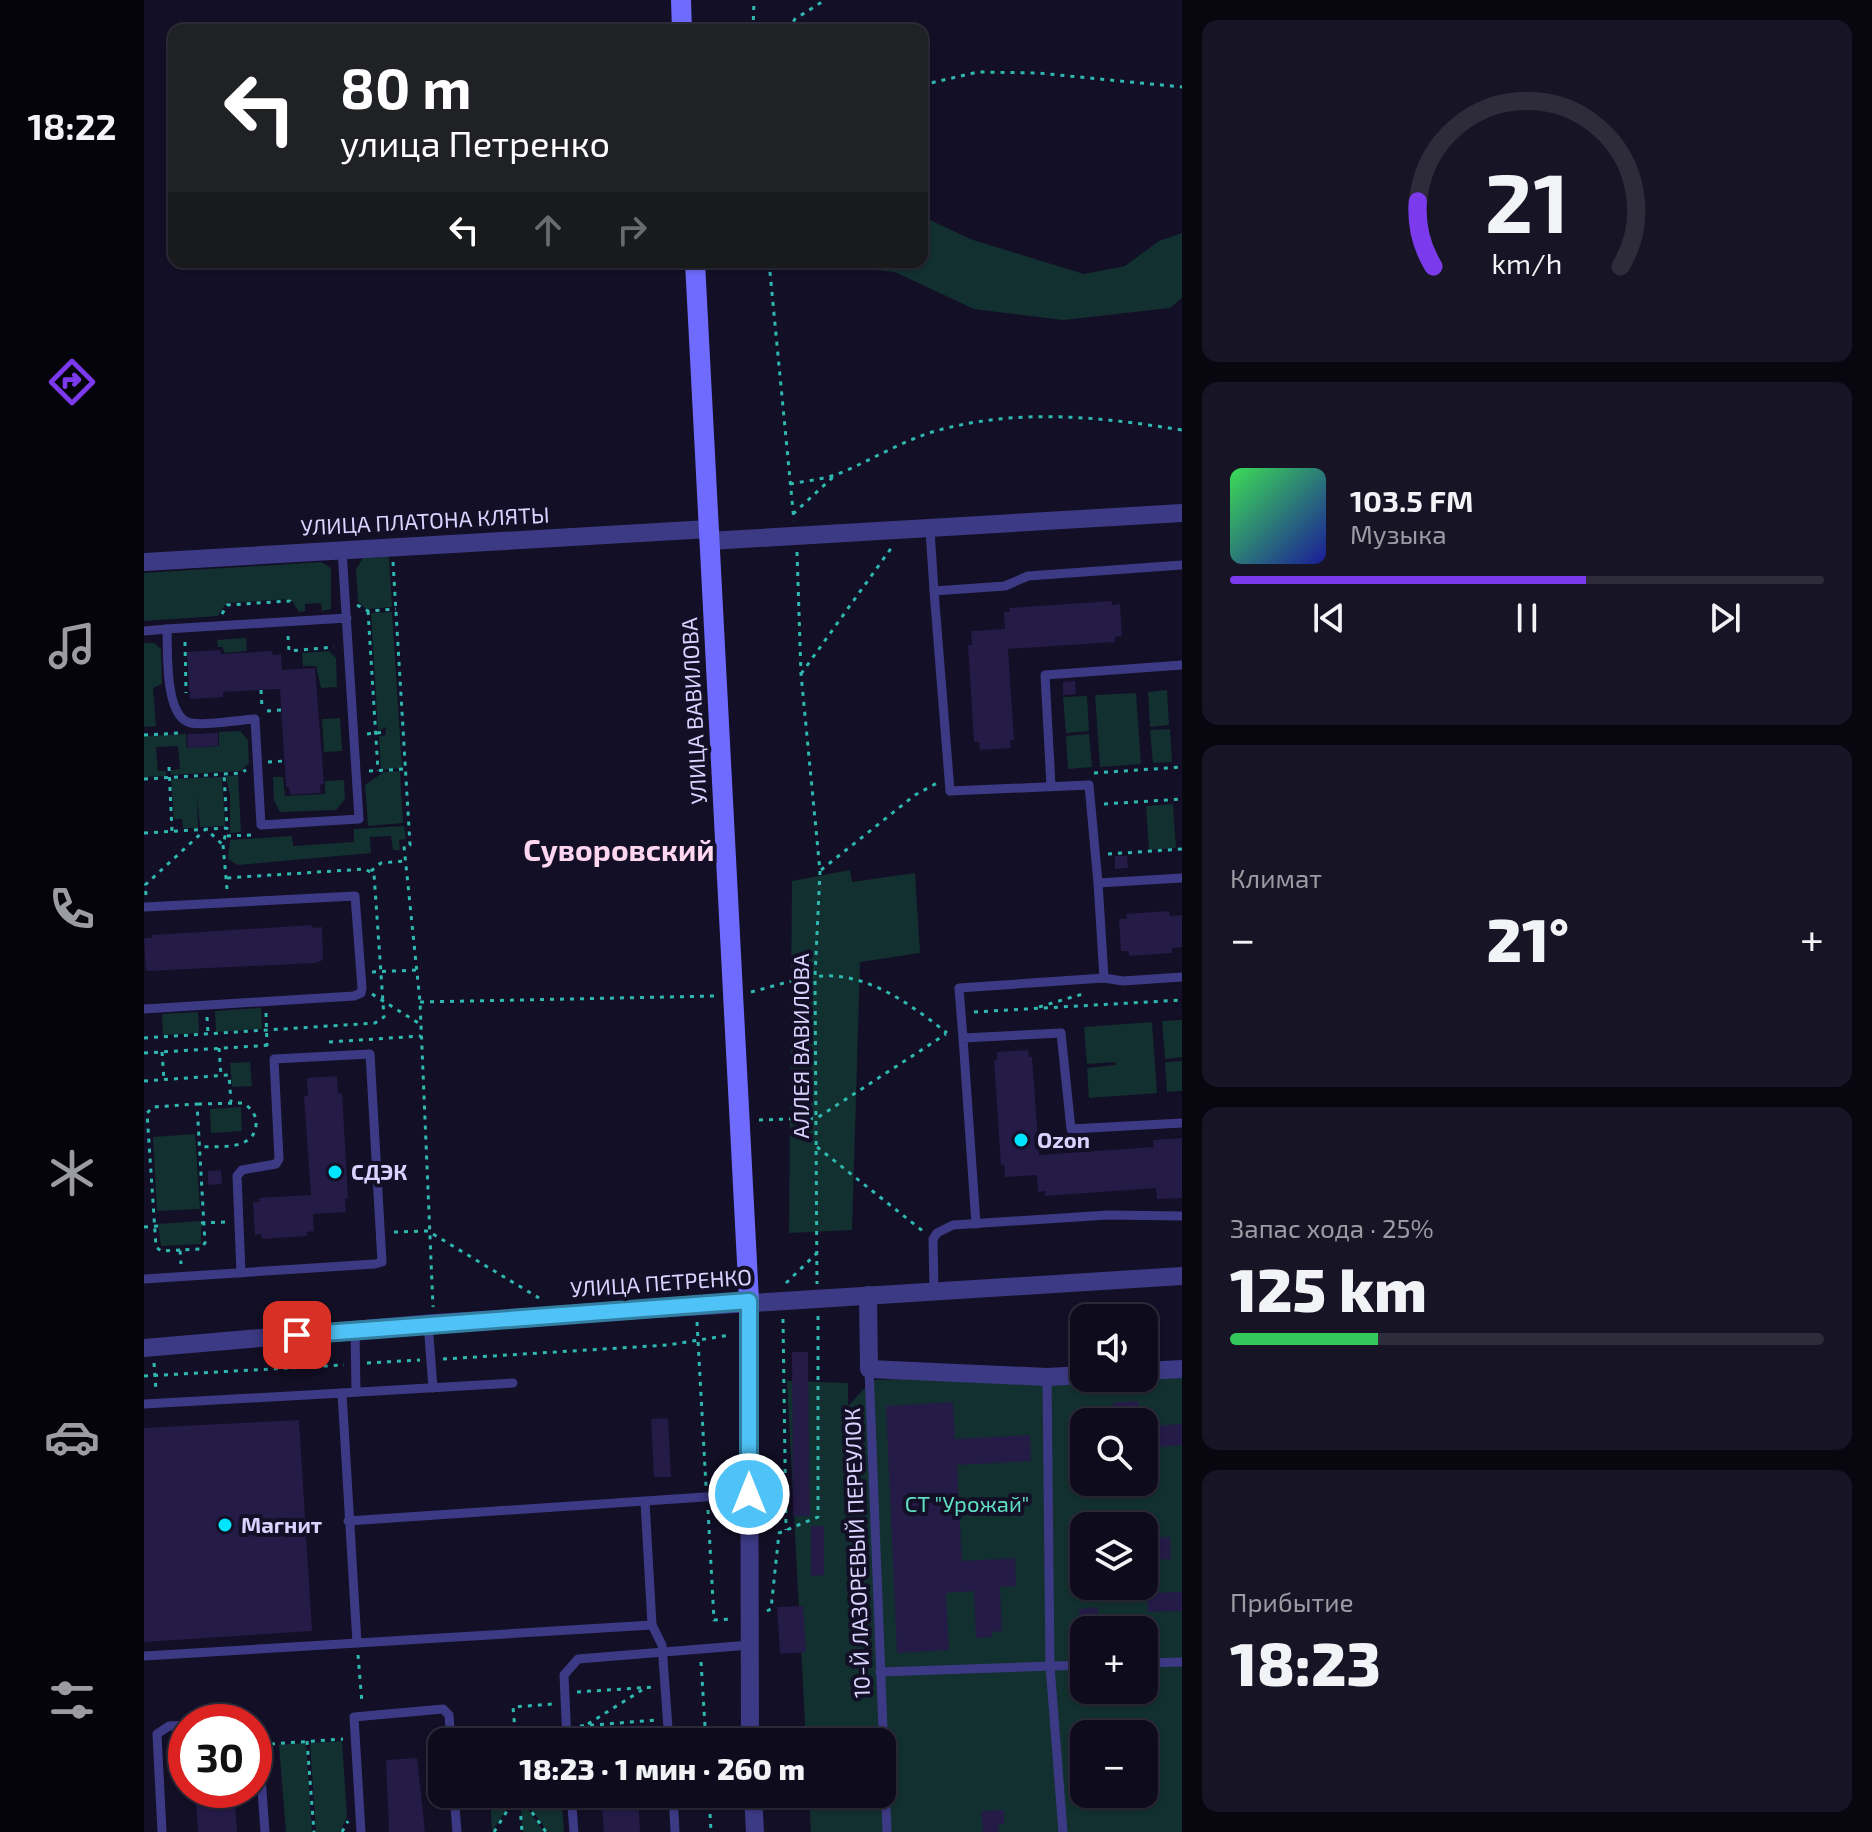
<!DOCTYPE html>
<html lang="ru">
<head>
<meta charset="utf-8">
<style>
  body { margin:0; font-family:"Exo 2",sans-serif; background:#171425; color:#f1f3f6; height:100vh; display:flex; flex-direction:column; font-size:30px; white-space:nowrap }
  * { box-sizing:border-box; margin:0 }
  p { font-size:26px; color:#9b9ba3 }
  .icon { flex:none; width:44px; height:44px; fill:none; stroke:currentColor; stroke-width:2; stroke-linecap:round; stroke-linejoin:round }
  .map { position:relative; flex:1; overflow:hidden }
  .drawer { display:flex; flex-direction:column; gap:20px; padding:20px; background:#08060f; width:690px }
  .drawer>* { flex:none }
  .hud { position:absolute; left:24px; top:24px; width:760px; height:244px; border-radius:16px; box-shadow:0 2px 6px #0004,0 0 0 2px #2e2b3b; background:#202124; color:#fff; overflow:hidden }
  .buttons { position:absolute; left:926px; top:1304px; display:grid; gap:16px }
  .buttons a { display:grid; place-items:center; width:88px; height:88px; border-radius:16px; background:#0e0b1c; box-shadow:0 2px 6px #0004,0 0 0 2px #2e2b3b; font-size:40px }
  .speed { position:absolute; left:24px; top:1704px; display:flex; gap:16px; font-size:40px; font-weight:700; text-align:center }
  .speed>* { display:grid; place-content:center; width:104px; height:104px; border-radius:50%; background:#0e0b1c; box-shadow:0 2px 6px #0004,0 0 0 2px #2e2b3b; line-height:1 }
  .speed .limit { border:12px solid #d22; background:#fff; color:#111 }
  .pin { position:absolute; display:grid; place-items:center; width:68px; height:68px; color:#fff; margin:-34px; border-radius:16px; box-shadow:0 4px 12px #0006 }
  .me { position:absolute; width:88px; margin:-44px; rotate:0deg; stroke-linejoin:round; filter:drop-shadow(0 0 6px #0008) }
  .turn { display:flex; align-items:center; gap:28px; height:168px; padding:0 40px; font-size:36px }
  .turn .icon { width:104px; height:104px; stroke-width:2.5 }
  .turn b { display:block; font-size:56px; line-height:68px }
  .lanes { display:flex; align-items:center; height:76px; padding:0 40px; background:#0003; justify-content:center; gap:40px; direction:ltr }
  .lanes .off { opacity:.35 }
  .big { font-size:60px; font-weight:800; line-height:1.1 }
  .drawer .card { flex:1; display:flex; flex-direction:column; justify-content:center; gap:12px; min-width:0; padding:0 28px; border-radius:16px; background:#171425 }
  .drawer .dial { align-items:center; gap:0 }
  .dial svg { height:208px; overflow:visible; fill:none; stroke:#2e2b3b; stroke-width:7; stroke-linecap:round; text-anchor:middle }
  .dial text { fill:#f1f3f6; stroke:none }
  .song { display:flex; align-items:center; gap:24px }
  .cover { width:96px; height:96px; border-radius:12px; background:linear-gradient(135deg,hsl(130 70% 55%),hsl(240 70% 35%)) }
  .played { height:8px; border-radius:4px; background:linear-gradient(90deg,#7c3aed 60%,#2e2b3b 60%) }
  .keys { display:flex; justify-content:space-around; direction:ltr }
  .heat { display:flex; justify-content:space-between; align-items:center; font-size:44px; direction:ltr }
  .charge { height:12px; border-radius:6px; background:linear-gradient(90deg,#34c759 25%,#2e2b3b 0) }
  .trip { position:absolute; left:284px; top:1728px; width:468px; height:80px; border-radius:16px; background:#0e0b1c; box-shadow:0 2px 6px #0004,0 0 0 2px #2e2b3b; font-weight:800; line-height:80px; text-align:center }
  main { display:flex; flex:1; min-height:0 }
  .tabs { display:flex; flex-direction:column; width:144px; justify-content:space-around; align-items:center; background:#06040b; color:#9b9ba3 }
  .tabs .icon { width:56px; height:56px }
  .tabs .on { color:#7c3aed }
  .tabs b { font-size:36px; color:#f1f3f6 }
  .map>svg:first-child { display:block }
  .green { fill:#12302f; fill-rule:evenodd }
  .building { fill:#241b47 }
  .lines { fill:none; stroke-linecap:round; stroke-linejoin:round }
  .path { stroke:#2fb8b0; stroke-width:3; stroke-dasharray:4 6; stroke-linecap:butt }
  .lane { stroke:#3d3a85; stroke-width:9 }
  .street { stroke:#3d3a85; stroke-width:18 }
  .secondary { stroke:#6f6bff; stroke-width:20 }
  .route-casing { stroke:#337fa1; stroke-width:20 }
  .route { stroke:#4fc3f7; stroke-width:14 }
  .poi-dot { fill:#00e5ff; stroke:#130f26; stroke-width:3 }
  .labels { text-anchor:middle; stroke-width:8; stroke-linejoin:round; paint-order:stroke }
  .street-label { font-size:22px; fill:#d9d4ff; stroke:#130f26 }
  .poi-label { font-size:22px; font-weight:bold; fill:#d9d4ff; stroke:#130f26; text-anchor:start }
  .park-label { font-size:22px; fill:#5fe0c0; stroke:#130f26 }
  .district-label { font-size:30px; font-weight:bold; fill:#ffd6f0; stroke:#130f26 }
</style>
</head>
<body>
<main>
<nav class="tabs">
<b>18:22</b>
<svg class="icon on" aria-label="directions" viewBox="0 0 24 24"><path d="M12 3l9 9-9 9-9-9zM9 14v-3h6M13 9l2 2-2 2"/></svg>
<svg class="icon" aria-label="music" viewBox="0 0 24 24"><path d="M9 18V5l10-2v13"/><circle cx="6" cy="18" r="3"/><circle cx="16" cy="16" r="3"/></svg>
<svg class="icon" aria-label="phone" viewBox="0 0 24 24"><path d="M5 4h4l2 5-3 2q2 4 5 5l2-3 5 2v4C11 20 4 13 5 4z"/></svg>
<svg class="icon" aria-label="climate" viewBox="0 0 24 24"><path d="M12 3v18M4 7l16 10M4 17L20 7"/></svg>
<svg class="icon" aria-label="car" viewBox="0 0 24 24"><path d="M5 17H2v-5l4-1 3-4h7l3 4 3 1v5h-3M9 17h6M6 11h13"/><circle cx="7" cy="17" r="2"/><circle cx="17" cy="17" r="2"/></svg>
<svg class="icon" aria-label="filters" viewBox="0 0 24 24"><path d="M4 7h16M4 17h16"/><circle cx="9" cy="7" r="2"/><circle cx="15" cy="17" r="2"/></svg>
</nav>
<div class="map">
<svg width="1038" height="1832" viewBox="0 0 1038 1832">
  <rect width="100%" height="100%" fill="#130f26"/>
  <g class="green">
    <polygon points="778,216 826,239 940,274 981,266 1015,241 1038,233 1038,298 1026,308 919,320 830,309 751,272 650,262 778,262"/>
    <polygon points="245,557 248,607 222,609 214,602 212,569 219,558"/>
    <polygon points="177,562 187,568 187,609 178,611 177,603 161,604 161,611 155,612 147,599 82,603 74,616 0,621 0,573"/>
    <polygon points="248,612 258,768 237,770 235,736 242,735 242,727 234,731 227,613"/>
    <polygon points="102,638 103,651 80,653 79,647 74,647 73,640"/>
    <polygon points="0,643 10,643 17,649 18,684 9,688 12,726 0,727"/>
    <polygon points="185,651 192,658 193,687 177,688 172,666 159,666 158,653"/>
    <polygon points="1023,690 1025,725 1006,727 1004,692"/>
    <polygon points="992,693 997,764 956,767 951,695"/>
    <polygon points="943,696 945,731 922,733 919,697"/>
    <polygon points="196,718 198,751 180,752 178,719"/>
    <polygon points="1026,729 1028,762 1009,763 1006,730"/>
    <polygon points="96,731 104,740 105,763 97,771 27,775 27,770 36,769 34,746 12,747 14,771 22,771 22,776 0,777 0,736 42,734 43,748 75,746 75,732"/>
    <polygon points="945,734 948,767 924,769 922,736"/>
    <polygon points="256,771 259,823 224,826 221,785 240,772"/>
    <polygon points="94,775 97,832 86,833 86,795 82,776"/>
    <polygon points="78,777 81,826 56,827 53,795 54,828 39,828 38,819 30,819 27,779"/>
    <polygon points="129,777 139,777 141,796 181,794 181,781 200,780 201,799 192,810 136,812 130,800"/>
    <polygon points="1029,804 1032,848 1005,850 1002,806"/>
    <polygon points="260,826 262,839 255,840 256,850 249,850 247,836 226,837 227,853 94,865 84,859 86,840 148,836 149,846 210,842 210,829"/>
    <polygon points="706,870 708,882 771,873 776,953 716,962 708,1230 645,1233 648,881"/>
    <polygon points="117,1008 118,1029 72,1032 71,1011"/>
    <polygon points="54,1012 55,1033 19,1035 18,1014"/>
    <polygon points="1038,1020 1038,1057 1021,1059 1018,1021"/>
    <polygon points="1008,1022 1013,1093 945,1098 943,1068 972,1065 971,1062 943,1064 940,1027"/>
    <polygon points="1038,1061 1038,1091 1023,1092 1021,1062"/>
    <polygon points="106,1062 108,1086 88,1087 86,1063"/>
    <polygon points="97,1107 98,1131 67,1133 66,1109"/>
    <polygon points="51,1134 56,1209 13,1211 9,1137"/>
    <polygon points="57,1221 57,1244 17,1246 14,1224"/>
    <path d="M 1038,1371 L 1038,1832 L 667,1832 L 665,1794 L 738,1794 L 738,1742 L 662,1742 L 643,1381 L 704,1383 L 704,1406 L 728,1380 L 940,1374 L 940,1378 L 1000,1378 ZM 940,1422 L 1000,1422 L 1000,1482 L 940,1482 ZM 940,1526 L 1000,1526 L 1000,1586 L 940,1586 ZM 940,1630 L 1000,1630 L 1000,1690 L 940,1690 ZM 940,1734 L 1000,1734 L 1000,1794 L 940,1794 Z"/>
    <polygon points="411,1732 405,1742 373,1742 373,1735"/>
    <polygon points="198,1741 203,1817 196,1832 172,1832 166,1743"/>
    <polygon points="162,1743 168,1832 142,1832 135,1745"/>
    <polygon points="346,1794 361,1794 366,1804 348,1831"/>
    <polygon points="417,1794 420,1832 404,1832 384,1805 389,1796"/>
    <polygon points="382,1807 400,1832 379,1832 377,1808"/>
  </g>
  <g class="building">
    <polygon points="968,601 968,605 976,604 978,636 971,637 971,642 864,649 870,740 866,740 867,748 836,750 835,742 830,742 824,645 828,645 827,631 861,629 860,612 866,612 865,608"/>
    <polygon points="76,650 77,654 128,651 129,655 137,654 138,670 171,668 180,784 176,785 177,793 146,795 145,787 142,787 136,689 79,692 79,697 46,699 43,652"/>
    <polygon points="931,681 932,694 919,695 919,682"/>
    <polygon points="74,733 74,746 44,748 43,734"/>
    <polygon points="971,856 983,856 984,868 971,869"/>
    <polygon points="1025,911 1026,916 1038,915 1038,947 1028,948 1028,953 985,956 985,951 977,951 975,919 983,919 982,914"/>
    <polygon points="168,925 169,928 178,927 179,960 171,963 2,971 0,938 8,938 8,935"/>
    <polygon points="884,1050 885,1057 888,1057 895,1155 1010,1147 1009,1140 1038,1138 1038,1198 1013,1199 1012,1188 901,1196 901,1191 894,1192 893,1175 861,1177 860,1165 857,1165 850,1060 853,1060 853,1052"/>
    <polygon points="193,1076 194,1094 198,1093 204,1198 201,1199 202,1212 169,1214 170,1231 163,1232 163,1236 118,1239 117,1234 111,1235 109,1202 116,1202 115,1198 167,1195 160,1096 164,1096 163,1078"/>
    <polygon points="77,1170 78,1184 64,1185 64,1171"/>
    <polygon points="648,1352 664,1352 666,1516 649,1516"/>
    <polygon points="994,1401 996,1422 971,1422 969,1403"/>
    <polygon points="809,1402 811,1439 886,1435 887,1461 813,1465 818,1561 871,1558 872,1586 856,1587 858,1631 848,1632 849,1637 832,1638 830,1591 802,1593 805,1650 753,1653 742,1406"/>
    <polygon points="524,1418 527,1477 510,1477 507,1419"/>
    <polygon points="155,1420 168,1631 0,1642 0,1428"/>
    <polygon points="1038,1424 1038,1445 1000,1449 1000,1427"/>
    <polygon points="667,1526 680,1526 680,1575 667,1576"/>
    <polygon points="1026,1537 1027,1559 1000,1560 1000,1538"/>
    <polygon points="1038,1592 1038,1611 1004,1612 1003,1593"/>
    <polygon points="659,1606 662,1652 636,1654 633,1607"/>
    <polygon points="954,1607 956,1630 936,1630 935,1609"/>
    <polygon points="273,1758 281,1832 245,1832 242,1760"/>
    <polygon points="51,1790 90,1790 93,1832 54,1832"/>
    <polygon points="457,1794 494,1794 496,1832 460,1832"/>
    <polygon points="860,1810 860,1824 854,1824 855,1832 839,1832 837,1811"/>
  </g>
  <g class="lines">
    <g class="path">
      <polyline points="609,30 610,0"/>
      <polyline points="644,30 651,19 681,0"/>
      <polyline points="778,85 834,72 894,73 1038,87"/>
      <polyline points="625,262 650,521"/>
      <path d="M 646,484 C 662,481 680,479 694,474 C 728,460 759,440 795,430 C 877,408 956,417 1038,430"/>
      <polyline points="649,514 689,477"/>
      <polyline points="653,552 657,674 676,871 671,976 673,1284"/>
      <polyline points="249,562 266,845 260,846 276,1002 289,1307"/>
      <polyline points="213,605 224,611 252,609"/>
      <polyline points="224,611 234,771"/>
      <polyline points="78,614 83,605 146,601 148,607"/>
      <polyline points="144,636 145,651 190,647"/>
      <polyline points="41,642 42,693"/>
      <polyline points="657,674 748,547"/>
      <polyline points="117,690 118,708"/>
      <polyline points="123,711 137,710"/>
      <polyline points="223,734 243,732"/>
      <polyline points="0,735 36,733"/>
      <polyline points="124,762 140,761"/>
      <polyline points="25,767 28,831"/>
      <polyline points="225,771 261,769"/>
      <polyline points="950,773 1038,767"/>
      <polyline points="0,779 97,773 102,770"/>
      <polyline points="960,804 1038,799"/>
      <polyline points="0,833 83,828 80,774"/>
      <polyline points="83,836 108,835"/>
      <polyline points="964,854 1038,849"/>
      <polyline points="677,870 771,795 793,783"/>
      <polyline points="227,871 237,863 260,861"/>
      <polyline points="83,889 79,845 83,828"/>
      <polyline points="2,895 1,885 62,829 79,845"/>
      <polyline points="228,972 272,970"/>
      <path d="M 607,992 C 627,987 647,980 668,977 C 719,969 765,1003 803,1033"/>
      <polyline points="228,994 276,1024"/>
      <polyline points="276,1002 572,996"/>
      <polyline points="895,1007 942,993"/>
      <polyline points="830,1012 1038,1000"/>
      <polyline points="122,1013 123,1046"/>
      <polyline points="63,1017 64,1033"/>
      <polyline points="0,1038 231,1023 240,1017 230,874 221,869 82,878"/>
      <polyline points="185,1042 277,1036"/>
      <polyline points="75,1048 77,1076"/>
      <polyline points="18,1052 20,1080"/>
      <polyline points="0,1053 129,1045"/>
      <polyline points="0,1081 85,1075 87,1102"/>
      <path d="M 54,1104 L 99,1103 C 107,1108 113,1115 112,1125 C 110,1151 74,1146 55,1147"/>
      <polyline points="615,1120 673,1118 802,1034"/>
      <polyline points="673,1147 780,1232"/>
      <polyline points="57,1223 82,1222"/>
      <polyline points="0,1227 14,1226"/>
      <polyline points="250,1232 284,1231 395,1298"/>
      <polyline points="36,1250 17,1251 12,1247 3,1113 9,1107 53,1104 61,1243 56,1249 36,1250 37,1264"/>
      <polyline points="642,1283 673,1253"/>
      <polyline points="639,1319 642,1530"/>
      <polyline points="553,1322 562,1486"/>
      <polyline points="299,1359 524,1345 586,1335"/>
      <polyline points="10,1363 12,1391"/>
      <polyline points="223,1363 276,1360"/>
      <polyline points="0,1376 200,1365"/>
      <polyline points="564,1510 570,1620 589,1619"/>
      <polyline points="623,1611 627,1609 635,1533 674,1517 674,1315"/>
      <polyline points="214,1655 218,1703"/>
      <polyline points="557,1662 562,1742"/>
      <polyline points="433,1692 510,1687"/>
      <polyline points="444,1724 498,1690"/>
      <polyline points="436,1726 513,1720"/>
      <polyline points="319,1737 411,1730"/>
      <polyline points="163,1741 170,1832"/>
      <polyline points="372,1742 369,1707 409,1704"/>
      <polyline points="127,1744 199,1739"/>
      <polyline points="364,1794 367,1802 376,1806 385,1801 387,1794"/>
      <polyline points="565,1794 567,1832"/>
      <polyline points="382,1804 402,1832"/>
      <polyline points="376,1806 378,1832"/>
      <polyline points="198,1832 204,1821"/>
      <polyline points="350,1832 368,1803"/>
    </g>
    <g class="lane">
      <polyline points="786,530 790,591 861,586 884,576 1038,565"/>
      <path d="M 198,550 L 215,819 L 117,825 L 111,719 C 91,720 65,726 47,723 C 20,718 24,651 23,629 L 203,618"/>
      <polyline points="790,591 806,791 945,785 954,883 1038,878"/>
      <polyline points="0,631 23,629"/>
      <polyline points="907,786 901,675 1038,665"/>
      <polyline points="954,883 960,978"/>
      <polyline points="0,907 211,896 218,988 217,993 210,996 0,1009"/>
      <polyline points="819,1038 815,988 960,978 979,981 1038,977"/>
      <polyline points="832,1224 819,1038 917,1033 927,1129 1038,1123"/>
      <polyline points="0,1279 231,1264 238,1262 226,1054 130,1059 135,1159 132,1164 98,1170 93,1176 97,1273"/>
      <polyline points="790,1291 789,1239 793,1233 809,1225 964,1215 1038,1216"/>
      <polyline points="284,1323 289,1388"/>
      <polyline points="211,1329 212,1392"/>
      <polyline points="725,1369 743,1832"/>
      <polyline points="903,1377 906,1666 919,1832"/>
      <polyline points="198,1393 369,1383"/>
      <polyline points="0,1404 198,1393 213,1643"/>
      <polyline points="204,1521 605,1494"/>
      <polyline points="508,1625 518,1645 525,1742"/>
      <polyline points="0,1656 508,1625 501,1502"/>
      <polyline points="1000,1663 1038,1662"/>
      <polyline points="736,1672 940,1665"/>
      <polyline points="87,1722 103,1722"/>
      <polyline points="110,1726 114,1734 121,1832"/>
      <polyline points="423,1742 420,1675 434,1659 606,1645"/>
      <polyline points="310,1794 313,1832"/>
      <polyline points="427,1794 430,1832"/>
      <polyline points="529,1794 531,1832"/>
      <polyline points="18,1832 13,1734 25,1726 42,1725"/>
      <polyline points="217,1832 210,1717 299,1709 305,1715 307,1742"/>
    </g>
    <g class="street">
      <polyline points="565,541 1038,513"/>
      <polyline points="0,562 565,529"/>
      <polyline points="724,1295 725,1369 903,1377 940,1375"/>
      <polyline points="605,1301 606,1742"/>
      <polyline points="0,1348 290,1323 1038,1276"/>
      <polyline points="1000,1371 1038,1369"/>
      <polyline points="609,1794 611,1832"/>
    </g>
    <g class="secondary">
      <polyline points="537,0 538,30"/>
      <polyline points="551,262 605,1301"/>
    </g>
  </g>
  <g class="lines">
    <g class="route-casing">
      <polyline id="route" points="153,1335 605,1301 605,1494"/>
    </g>
    <use href="#route" class="route"/>
  </g>
  <g class="poi-dot">
    <circle cx="877" cy="1140" r="8"/>
    <circle cx="191" cy="1172" r="8"/>
    <circle cx="81" cy="1525" r="8"/>
  </g>
  <g class="labels">
    <g class="street-label">
      <text transform="translate(281 521) rotate(-3)" y="8">УЛИЦА ПЛАТОНА КЛЯТЫ</text>
      <text transform="translate(550 711) rotate(-93)" y="8">УЛИЦА ВАВИЛОВА</text>
      <text transform="translate(657 1046) rotate(-90)" y="8">АЛЛЕЯ ВАВИЛОВА</text>
      <text transform="translate(517 1283) rotate(-4)" y="8">УЛИЦА ПЕТРЕНКО</text>
      <text transform="translate(713 1553) rotate(-92)" y="8">10-Й ЛАЗОРЕВЫЙ ПЕРЕУЛОК</text>
    </g>
    <g class="poi-label">
      <text x="893" y="1148">Ozon</text>
      <text x="207" y="1180">СДЭК</text>
      <text x="97" y="1533">Магнит</text>
    </g>
    <g class="park-label">
      <text x="823" y="1512">СТ "Урожай"</text>
    </g>
    <g class="district-label">
      <text x="475" y="861">Суворовский</text>
    </g>
  </g>
</svg>
<div class="buttons">
<a><svg class="icon" aria-label="sound" viewBox="0 0 24 24"><path d="M4 9h4l5-4v14l-5-4H4zM17 9q2 3 0 6"/></svg></a>
<a><svg class="icon" aria-label="search" viewBox="0 0 24 24"><circle cx="10" cy="10" r="6"/><path d="M15 15l6 6"/></svg></a>
<a><svg class="icon" aria-label="layers" viewBox="0 0 24 24"><path d="M12 4l9 5-9 5-9-5zM3 14l9 5 9-5"/></svg></a>
<a>+</a>
<a>−</a>
</div>
<div class="speed"><div class="limit">30</div></div>
<div class="pin" style="left:153px;top:1335px;background:#d93025"><svg class="icon" aria-label="arrive" viewBox="0 0 24 24"><path d="M6 21V4h12l-3 4 3 4H6"/></svg></div>
<svg class="me" style="left:605px;top:1494px" viewBox="-20 -20 40 40"><circle r="17" fill="#4fc3f7" stroke="#fff" stroke-width="3"/><path d="M0-11L8 9 0 5-8 9z" fill="#fff"/></svg>
<div class="trip">18:23 · 1 мин · 260 m</div>
<div class="hud">
<div class="turn"><svg class="icon" aria-label="left" viewBox="0 0 24 24"><path d="M17 20v-9H6M10 6l-5 5 5 5"/></svg><div><b>80 m</b>улица Петренко</div></div>
<div class="lanes"><svg class="icon" aria-label="left" viewBox="0 0 24 24"><path d="M17 20v-9H6M10 6l-5 5 5 5"/></svg><svg class="icon off" aria-label="ahead" viewBox="0 0 24 24"><path d="M12 20V5M6 11l6-6 6 6"/></svg><svg class="icon off" aria-label="right" viewBox="0 0 24 24"><path d="M7 20v-9h11M14 6l5 5-5 5"/></svg></div>
</div>
</div>
<section class="drawer">
<div class="card dial"><svg viewBox="0 0 100 80">
<path d="M14 69A42 42 0 1 1 86 69"/>
<path d="M14 69A42 42 0 0 1 8 44" stroke="#7c3aed"/>
<text x="50" y="56" font-size="32" font-weight="700">21</text>
<text x="50" y="72" font-size="11">km/h</text>
</svg></div>
<div class="card">
<div class="song"><i class="cover"></i><div><b>103.5 FM</b><p>Музыка</p></div></div>
<div class="played"></div>
<div class="keys"><svg class="icon" aria-label="previous" viewBox="0 0 24 24"><path d="M18 5L8 12l10 7zM5 5v14"/></svg><svg class="icon" aria-label="pause" viewBox="0 0 24 24"><path d="M8 5v14M16 5v14"/></svg><svg class="icon" aria-label="next" viewBox="0 0 24 24"><path d="M6 5l10 7-10 7zM19 5v14"/></svg></div>
</div>
<div class="card"><p>Климат</p>
<div class="heat"><a>−</a><b class="big">21°</b><a>+</a></div>
</div>
<div class="card"><p>Запас хода · 25%</p><b class="big">125 km</b><div class="charge"></div></div>
<div class="card"><p>Прибытие</p><b class="big">18:23</b></div>
</section>
</main>
</body>
</html>
